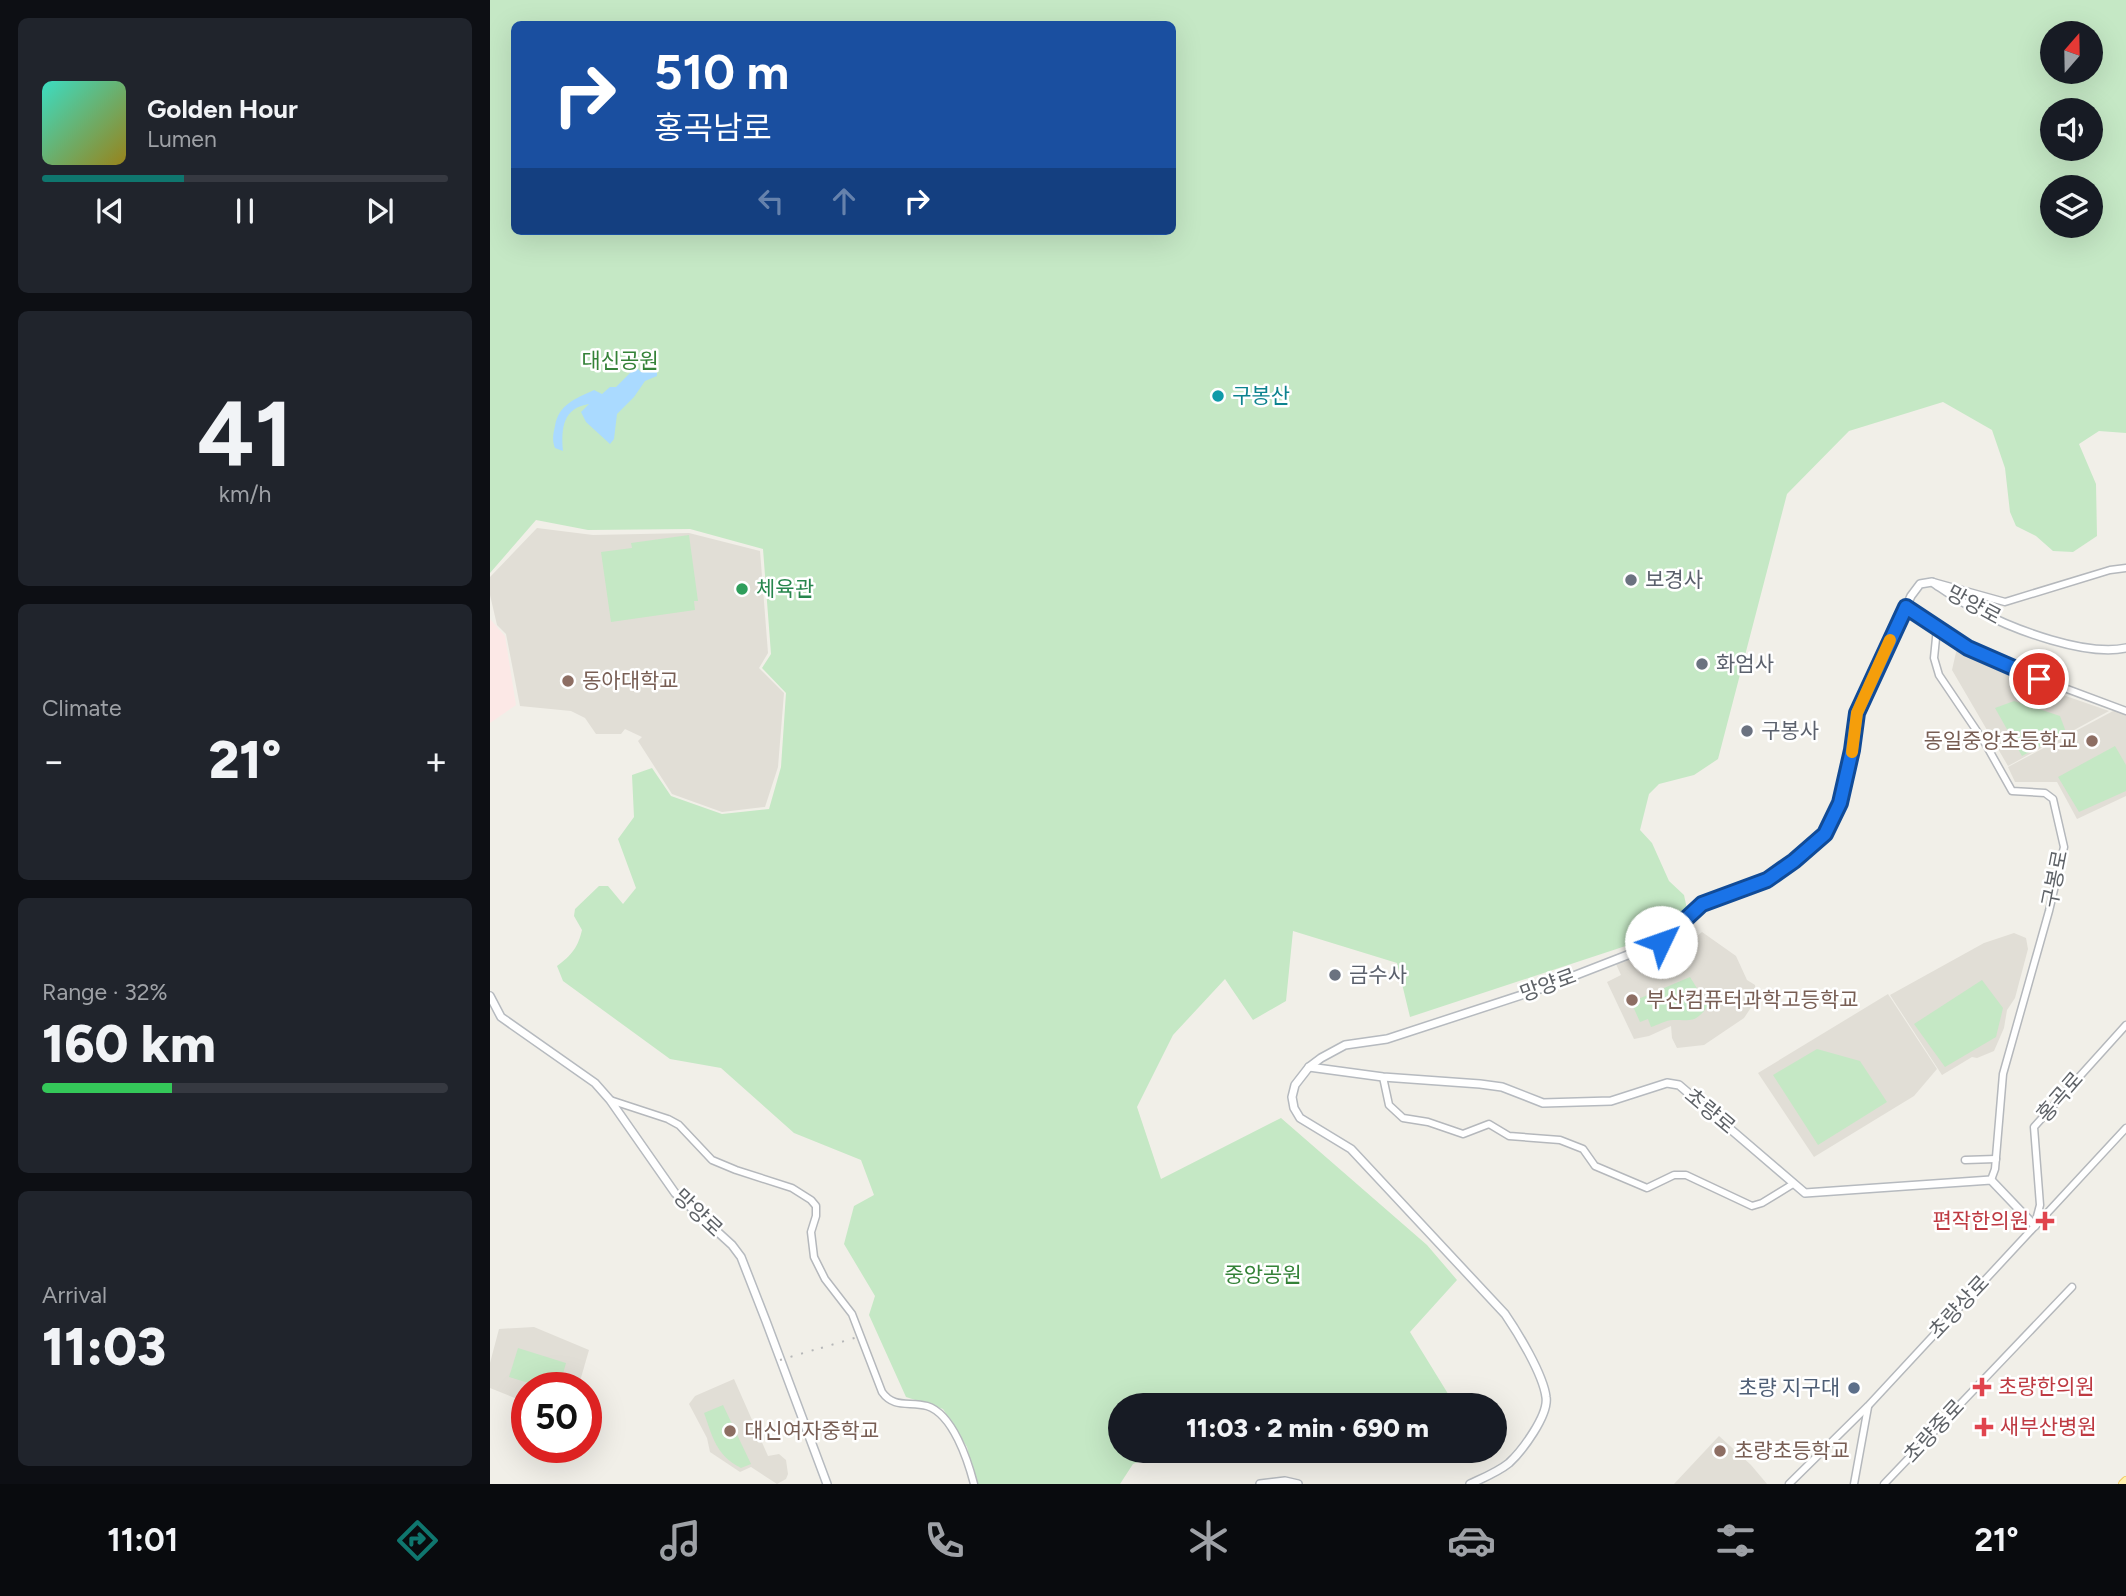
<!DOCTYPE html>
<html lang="en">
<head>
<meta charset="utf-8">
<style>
  body { margin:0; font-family:Figtree,"Noto Sans KR",sans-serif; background:#20242c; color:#f1f3f6; height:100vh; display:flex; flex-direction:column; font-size:26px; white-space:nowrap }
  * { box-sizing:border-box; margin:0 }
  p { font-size:23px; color:#9ea1a6 }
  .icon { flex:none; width:38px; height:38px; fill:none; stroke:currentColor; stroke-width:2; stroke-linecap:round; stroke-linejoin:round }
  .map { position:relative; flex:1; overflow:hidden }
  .sheet { display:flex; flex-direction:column; gap:18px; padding:18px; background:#0d0f14; width:490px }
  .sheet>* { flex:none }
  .guide { position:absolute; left:21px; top:21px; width:665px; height:214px; border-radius:10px; box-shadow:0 7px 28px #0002; background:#1a4fa0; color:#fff; overflow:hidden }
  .needle { width:46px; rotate:20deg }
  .fabs { position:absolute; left:1550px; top:21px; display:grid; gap:14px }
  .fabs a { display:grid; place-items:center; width:63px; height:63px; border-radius:50%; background:#171b24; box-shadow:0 7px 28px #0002; font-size:35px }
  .speed { position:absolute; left:21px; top:1372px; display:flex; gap:14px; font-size:35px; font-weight:700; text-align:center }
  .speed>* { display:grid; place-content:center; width:91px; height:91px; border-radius:50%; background:#171b24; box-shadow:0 7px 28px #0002; line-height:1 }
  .speed .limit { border:10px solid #d22; background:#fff; color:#111 }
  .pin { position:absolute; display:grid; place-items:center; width:60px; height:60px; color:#fff; margin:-30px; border:4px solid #fff; border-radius:50%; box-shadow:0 2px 7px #0007 }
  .me { position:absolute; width:77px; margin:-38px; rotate:48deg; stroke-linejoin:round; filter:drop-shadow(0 0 5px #0008) }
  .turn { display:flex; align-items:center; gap:24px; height:147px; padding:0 28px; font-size:32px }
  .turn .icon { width:91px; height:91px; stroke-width:2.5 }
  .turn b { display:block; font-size:49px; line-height:60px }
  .lanes { display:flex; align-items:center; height:66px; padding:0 28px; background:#0003; justify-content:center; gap:35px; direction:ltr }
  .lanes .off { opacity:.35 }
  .big { font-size:52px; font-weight:800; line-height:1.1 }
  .sheet .tile { flex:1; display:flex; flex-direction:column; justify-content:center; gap:10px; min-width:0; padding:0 24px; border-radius:10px; background:#20242c }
  .sheet .dial { align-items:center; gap:0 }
  .dial b { font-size:91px; line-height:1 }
  .song { display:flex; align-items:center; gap:21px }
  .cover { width:84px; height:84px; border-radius:10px; background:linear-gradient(135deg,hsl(170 70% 55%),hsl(50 70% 35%)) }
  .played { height:7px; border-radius:4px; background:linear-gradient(90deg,#0f766e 35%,#363941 35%) }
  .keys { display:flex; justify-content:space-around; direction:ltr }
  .heat { display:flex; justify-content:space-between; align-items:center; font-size:38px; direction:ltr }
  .charge { height:10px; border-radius:5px; background:linear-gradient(90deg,#34c759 32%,#363941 0) }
  .trip { position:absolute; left:618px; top:1393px; width:399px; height:70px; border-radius:35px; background:#171b24; box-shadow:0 7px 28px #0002; font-weight:800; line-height:70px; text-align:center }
  .tab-bar { display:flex; height:112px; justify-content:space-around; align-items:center; background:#090b0e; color:#9ea1a6 }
  .tab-bar .icon { width:49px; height:49px }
  .tab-bar .active { color:#0f766e }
  .tab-bar b { font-size:32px; color:#f1f3f6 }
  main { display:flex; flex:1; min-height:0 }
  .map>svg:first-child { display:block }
  .education { fill:#e1ded6 }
  .medical { fill:#fce8e6 }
  .green { fill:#c5e8c5; fill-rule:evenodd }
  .water { fill:#aadaff }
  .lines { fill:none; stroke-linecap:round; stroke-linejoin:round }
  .tertiary-casing { stroke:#b5b8bc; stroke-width:9 }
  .secondary-casing { stroke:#b6babf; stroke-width:10 }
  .primary-casing { stroke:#f2c960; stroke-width:10 }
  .tertiary { stroke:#fff; stroke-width:6 }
  .secondary { stroke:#fff; stroke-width:7 }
  .primary { stroke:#fff2af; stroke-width:8 }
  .rail { stroke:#b6b7b8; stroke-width:2; stroke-dasharray:2 9; stroke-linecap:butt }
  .route-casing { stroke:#114b97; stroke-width:18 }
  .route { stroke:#1a73e8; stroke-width:12 }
  .slow { stroke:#f59e0b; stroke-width:12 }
  .culture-dot { fill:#0f9aa8; stroke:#fff; stroke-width:2.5 }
  .worship-dot { fill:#6b7280; stroke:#fff; stroke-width:2.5 }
  .leisure-dot { fill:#2e9e5b; stroke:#fff; stroke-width:2.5 }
  .education-dot { fill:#8d6e63; stroke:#fff; stroke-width:2.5 }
  .health-dot { fill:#e0444e; stroke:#fff; stroke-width:2.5 }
  .service-dot { fill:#5c6f8a; stroke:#fff; stroke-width:2.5 }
  .labels { text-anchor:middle; stroke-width:5; stroke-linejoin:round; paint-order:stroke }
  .park-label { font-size:21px; fill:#348238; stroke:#fff }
  .culture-label { font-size:21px; fill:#0d838f; stroke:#fff; text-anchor:start }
  .worship-label { font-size:21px; fill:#5b616d; stroke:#fff; text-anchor:start }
  .leisure-label { font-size:21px; fill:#27864d; stroke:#fff; text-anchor:start }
  .street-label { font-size:21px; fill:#5f6368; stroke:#fff }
  .education-label { font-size:21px; fill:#785e54; stroke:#fff; text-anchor:start }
  .health-label { font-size:21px; fill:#be3a42; stroke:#fff; text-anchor:start }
  .service-label { font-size:21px; fill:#4e5e75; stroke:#fff; text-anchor:end }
</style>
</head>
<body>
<main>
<section class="sheet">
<div class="tile">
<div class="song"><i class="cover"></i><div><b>Golden Hour</b><p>Lumen</p></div></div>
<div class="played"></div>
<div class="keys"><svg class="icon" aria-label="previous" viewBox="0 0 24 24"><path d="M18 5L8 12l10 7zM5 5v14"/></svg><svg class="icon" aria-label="pause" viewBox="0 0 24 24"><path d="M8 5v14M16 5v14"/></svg><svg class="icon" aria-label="next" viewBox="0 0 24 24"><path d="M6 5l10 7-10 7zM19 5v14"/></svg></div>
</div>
<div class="tile dial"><b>41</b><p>km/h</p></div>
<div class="tile"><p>Climate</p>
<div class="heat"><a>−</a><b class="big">21°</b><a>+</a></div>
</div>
<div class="tile"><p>Range · 32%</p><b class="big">160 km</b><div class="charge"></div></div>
<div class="tile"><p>Arrival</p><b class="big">11:03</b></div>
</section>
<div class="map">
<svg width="1636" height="1484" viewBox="0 0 1636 1484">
  <rect width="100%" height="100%" fill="#f1efe8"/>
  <g class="education">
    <polygon points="47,528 103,535 199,533 270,551 278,653 269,668 294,693 288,767 275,807 232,812 182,794 148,741 152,737 135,729 131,734 106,734 95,718 81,711 30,706 16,634 7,625 0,595 0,577"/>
    <polygon points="1467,648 1487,661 1524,678 1619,711 1518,766 1462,670"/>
    <polygon points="1625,710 1636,715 1636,796 1587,819 1567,782 1525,782 1518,767"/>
    <polygon points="1212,932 1246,956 1257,980 1265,985 1266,992 1260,1009 1254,1018 1214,1045 1187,1048 1182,1038 1181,1026 1159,1036 1144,1039 1117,982 1131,975 1126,964 1152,954 1154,956 1176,957 1195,948 1200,938 1206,937"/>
    <polygon points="1524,933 1536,938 1538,949 1525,998 1517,1010 1514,1028 1504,1051 1487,1058 1482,1057 1452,1075 1400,995 1494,943"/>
    <polygon points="1398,994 1447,1069 1424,1096 1324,1157 1268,1073"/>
    <polygon points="44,1327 99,1350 88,1388 37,1388 37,1403 0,1388 0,1363 9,1329"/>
    <polygon points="244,1379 278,1456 289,1454 296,1460 298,1474 296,1479 287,1484 261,1467 250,1472 220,1452 217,1438 199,1404 205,1396"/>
    <polygon points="1229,1436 1261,1465 1277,1484 1184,1484"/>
  </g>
  <polygon class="medical" points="0,619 15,636 26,705 0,723"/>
  <g class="green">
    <path d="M 0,0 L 1636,0 L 1636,433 L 1609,431 L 1589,444 L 1606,484 L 1607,536 L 1583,552 L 1563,551 L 1546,536 L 1526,526 L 1520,512 L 1515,468 L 1502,430 L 1453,402 L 1359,431 L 1297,494 L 1228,759 L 1204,775 L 1169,784 L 1159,794 L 1150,830 L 1162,843 L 1179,881 L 1194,895 L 1197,909 L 1169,935 L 920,1017 L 907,963 L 803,931 L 796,1001 L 763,1020 L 735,979 L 683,1035 L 647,1107 L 671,1179 L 791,1118 L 937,1245 L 967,1280 L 920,1332 L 960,1397 L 955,1405 L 630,1405 L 630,1451 L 676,1451 L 643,1464 L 630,1484 L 486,1484 L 477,1447 L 453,1409 L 416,1397 L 379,1315 L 385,1296 L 354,1244 L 364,1206 L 384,1195 L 371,1160 L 304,1133 L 231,1068 L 180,1059 L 73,981 L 67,966 C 82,955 88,947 92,930 L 84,916 L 85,909 L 109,886 L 118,886 L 133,904 L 146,888 L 128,839 L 144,817 L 142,775 L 162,768 L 181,796 L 232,814 L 279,809 L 291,767 L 296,693 L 272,668 L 281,654 L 273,549 L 200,529 L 98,530 L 46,520 L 0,573 ZM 24,24 L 682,24 L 682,231 L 24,231 ZM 1563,33 L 1601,33 L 1601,72 L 1563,72 ZM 1563,110 L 1601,110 L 1601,149 L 1563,149 ZM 1563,187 L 1601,187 L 1601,226 L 1563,226 Z"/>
    <polygon points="199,535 208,601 204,601 205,610 121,622 111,552 142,548 141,543"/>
    <polygon points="1524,701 1570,716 1576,732 1532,756 1505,708"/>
    <polygon points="1625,746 1636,765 1636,791 1589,812 1568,777"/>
    <path d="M 1200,977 L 1218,1006 C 1205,1023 1202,1020 1183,1020 C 1176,1020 1168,1025 1161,1027 L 1158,1019 L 1150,1022 L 1141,1002 Z"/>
    <polygon points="1492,980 1513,1008 1506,1037 1455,1067 1424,1024"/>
    <polygon points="1327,1049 1370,1061 1397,1102 1328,1145 1283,1075"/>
    <polygon points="28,1348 76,1363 69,1388 55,1388 19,1377"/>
    <path d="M 233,1405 L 261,1464 L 251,1468 C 226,1455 223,1438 214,1413 Z"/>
  </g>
  <path class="water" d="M 146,367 L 151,372 L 156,369 L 167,368 L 167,376 L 155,381 L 144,397 L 127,414 L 124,439 L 120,444 L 96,422 L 91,412 L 99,404 C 73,408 71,428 73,451 L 65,448 C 62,440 63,435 65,426 C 69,404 85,399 104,390 L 112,394 L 120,387 L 126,387 Z"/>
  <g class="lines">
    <g class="tertiary-casing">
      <g id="tertiary">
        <polyline points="1443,582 1515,602 1620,570 1636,568"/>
        <polyline points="1416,607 1478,648 1529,671 1636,711"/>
        <polyline points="1447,628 1444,658 1449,675 1495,743 1522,791 1555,793 1563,799 1574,847 1559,911 1513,1074 1505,1169 1501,1180"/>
        <polyline points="893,1077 899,1105 913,1118 938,1122 973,1134 999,1124 1019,1136 1070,1140 1093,1149 1105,1166 1157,1188 1184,1175 1196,1175 1262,1206 1272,1203 1303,1184"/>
        <path d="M 120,1100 L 178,1119 L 189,1125 L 222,1160 L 246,1170 L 302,1188 L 321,1200 L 326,1206 L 326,1216 L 321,1232 L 324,1257 L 335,1279 L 362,1314 L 392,1392 C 404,1409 420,1401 437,1406 C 463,1414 478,1461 484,1484"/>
        <polyline points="1475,1160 1506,1159"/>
        <polyline points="1545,1224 1550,1205 1544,1127 1636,1025"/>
        <polyline points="1299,1484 1378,1406 1636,1128"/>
        <polyline points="1364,1484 1378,1407"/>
        <polyline points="1394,1484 1582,1287"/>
      </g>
    </g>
    <g class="secondary-casing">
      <g id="secondary">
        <polyline points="0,996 11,1017 105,1083 120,1100 185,1193 242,1245 251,1257 276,1321 337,1484"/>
        <polyline points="819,1067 893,1077 990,1084 1012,1087 1053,1103 1121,1101 1177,1083 1189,1085 1315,1193 1501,1180 1545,1226"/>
        <polyline points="770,1484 795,1481 808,1484"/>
        <path d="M 980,1484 C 993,1478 1008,1472 1019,1463 C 1032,1451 1059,1415 1056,1397 C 1053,1374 1028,1333 1015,1314 L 861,1149 L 810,1118 L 804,1108 L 802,1097 L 805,1085 L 819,1067 L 831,1058 L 855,1045 L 897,1039 L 1050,989 L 1171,942 L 1212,904 L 1277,880 L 1304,861 L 1328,841 L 1340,826 L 1350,803 L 1356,782 L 1367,713 L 1421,596 L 1430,584 L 1442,582 C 1457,592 1472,603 1489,611 C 1525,630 1597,657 1636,648"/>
      </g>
    </g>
    <g class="primary-casing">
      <polyline id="primary" points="1633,1484 1636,1481"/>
    </g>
    <use href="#tertiary" class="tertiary"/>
    <use href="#secondary" class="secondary"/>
    <use href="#primary" class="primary"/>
    <g class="rail">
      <polyline points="331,1348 371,1336"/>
      <polyline points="290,1360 327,1349"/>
    </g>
  </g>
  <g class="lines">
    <g class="route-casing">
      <polyline id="route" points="1171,942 1212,904 1277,880 1304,861 1335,834 1350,803 1362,750 1367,713 1416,607 1478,648 1549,679"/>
    </g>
    <use href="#route" class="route"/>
    <polyline class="slow" points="1362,752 1367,713 1400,640"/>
  </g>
  <circle class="culture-dot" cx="728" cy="396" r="7"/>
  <g class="worship-dot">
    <circle cx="1141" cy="580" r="7"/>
    <circle cx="1212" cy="664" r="7"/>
    <circle cx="1257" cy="731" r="7"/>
    <circle cx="845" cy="975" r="7"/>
  </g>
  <circle class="leisure-dot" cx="252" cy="589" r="7"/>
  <g class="education-dot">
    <circle cx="78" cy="681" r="7"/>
    <circle cx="1602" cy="741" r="7"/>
    <circle cx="1142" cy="1000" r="7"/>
    <circle cx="240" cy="1431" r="7"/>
    <circle cx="1230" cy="1451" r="7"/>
  </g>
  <g class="health-dot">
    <path d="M1551.5 1210.5h7v7h7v7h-7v7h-7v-7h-7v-7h7z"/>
    <path d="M1488.5 1376.5h7v7h7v7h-7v7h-7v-7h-7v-7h7z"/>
    <path d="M1490.5 1416.5h7v7h7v7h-7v7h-7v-7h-7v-7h7z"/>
  </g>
  <circle class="service-dot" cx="1364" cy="1388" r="7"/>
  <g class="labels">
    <g class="park-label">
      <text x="130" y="368">대신공원</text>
      <text x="773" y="1282">중앙공원</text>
    </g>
    <g class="culture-label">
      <text x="742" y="403">구봉산</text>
    </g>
    <g class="worship-label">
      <text x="1155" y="587">보경사</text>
      <text x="1226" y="671">화엄사</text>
      <text x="1271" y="738">구봉사</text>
      <text x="859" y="982">금수사</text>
    </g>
    <g class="leisure-label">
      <text x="266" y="596">체육관</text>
    </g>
    <g class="street-label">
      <text transform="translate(1484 605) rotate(28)" y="7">망양로</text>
      <text transform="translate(1565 879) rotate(-79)" y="7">구봉로</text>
      <text transform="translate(1058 985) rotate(-20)" y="7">망양로</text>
      <text transform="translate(1570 1097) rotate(-49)" y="7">홍곡로</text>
      <text transform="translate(1220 1111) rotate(40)" y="7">초량로</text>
      <text transform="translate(208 1213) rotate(43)" y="7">망양로</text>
      <text transform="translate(1469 1307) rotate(-47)" y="7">초량상로</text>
      <text transform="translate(1444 1431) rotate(-47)" y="7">초량중로</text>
    </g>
    <g class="education-label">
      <text x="92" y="688">동아대학교</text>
      <text x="1588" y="748" text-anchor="end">동일중앙초등학교</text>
      <text x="1156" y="1007">부산컴퓨터과학고등학교</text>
      <text x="254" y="1438">대신여자중학교</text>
      <text x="1244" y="1458">초량초등학교</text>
    </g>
    <g class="health-label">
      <text x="1539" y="1228" text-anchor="end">편작한의원</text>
      <text x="1508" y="1394">초량한의원</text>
      <text x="1510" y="1434">새부산병원</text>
    </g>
    <g class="service-label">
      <text x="1350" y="1395">초량 지구대</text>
    </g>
  </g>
</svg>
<div class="fabs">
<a><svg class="needle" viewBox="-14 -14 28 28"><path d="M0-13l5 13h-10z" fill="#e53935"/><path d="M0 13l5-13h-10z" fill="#9ea1a6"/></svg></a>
<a><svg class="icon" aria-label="sound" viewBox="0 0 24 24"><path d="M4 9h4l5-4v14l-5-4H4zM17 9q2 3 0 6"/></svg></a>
<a><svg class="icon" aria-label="layers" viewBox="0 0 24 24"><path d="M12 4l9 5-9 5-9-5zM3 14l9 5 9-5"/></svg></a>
</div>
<div class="speed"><div class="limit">50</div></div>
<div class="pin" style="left:1549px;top:679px;background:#d93025"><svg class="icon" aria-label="arrive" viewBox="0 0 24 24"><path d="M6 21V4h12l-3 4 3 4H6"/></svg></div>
<svg class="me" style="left:1171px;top:942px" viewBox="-20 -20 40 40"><circle r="19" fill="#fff"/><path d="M0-13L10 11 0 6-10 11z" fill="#1a73e8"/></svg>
<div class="trip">11:03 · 2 min · 690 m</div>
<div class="guide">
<div class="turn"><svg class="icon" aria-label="right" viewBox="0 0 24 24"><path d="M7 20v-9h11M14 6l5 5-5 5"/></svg><div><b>510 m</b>홍곡남로</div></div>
<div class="lanes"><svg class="icon off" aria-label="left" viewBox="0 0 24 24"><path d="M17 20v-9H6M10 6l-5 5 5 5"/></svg><svg class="icon off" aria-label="ahead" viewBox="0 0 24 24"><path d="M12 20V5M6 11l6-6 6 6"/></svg><svg class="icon" aria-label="right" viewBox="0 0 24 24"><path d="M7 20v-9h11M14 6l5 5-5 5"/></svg></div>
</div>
</div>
</main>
<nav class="tab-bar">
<b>11:01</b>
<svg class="icon active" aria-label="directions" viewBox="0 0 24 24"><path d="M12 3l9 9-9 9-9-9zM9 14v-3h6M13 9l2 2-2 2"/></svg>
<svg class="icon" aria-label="music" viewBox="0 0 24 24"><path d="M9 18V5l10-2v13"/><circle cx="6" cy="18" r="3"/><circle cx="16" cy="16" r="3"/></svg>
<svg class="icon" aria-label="phone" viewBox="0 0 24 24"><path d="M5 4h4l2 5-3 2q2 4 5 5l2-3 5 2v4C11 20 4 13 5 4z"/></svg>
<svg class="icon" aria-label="climate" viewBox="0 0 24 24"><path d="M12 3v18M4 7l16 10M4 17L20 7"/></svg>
<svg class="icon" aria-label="car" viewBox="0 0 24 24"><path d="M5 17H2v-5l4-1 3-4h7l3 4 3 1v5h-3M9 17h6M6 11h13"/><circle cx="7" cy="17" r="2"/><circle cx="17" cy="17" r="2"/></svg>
<svg class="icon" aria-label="filters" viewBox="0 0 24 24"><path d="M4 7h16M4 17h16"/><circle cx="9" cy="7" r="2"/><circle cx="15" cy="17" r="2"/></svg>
<b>21°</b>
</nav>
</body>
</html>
